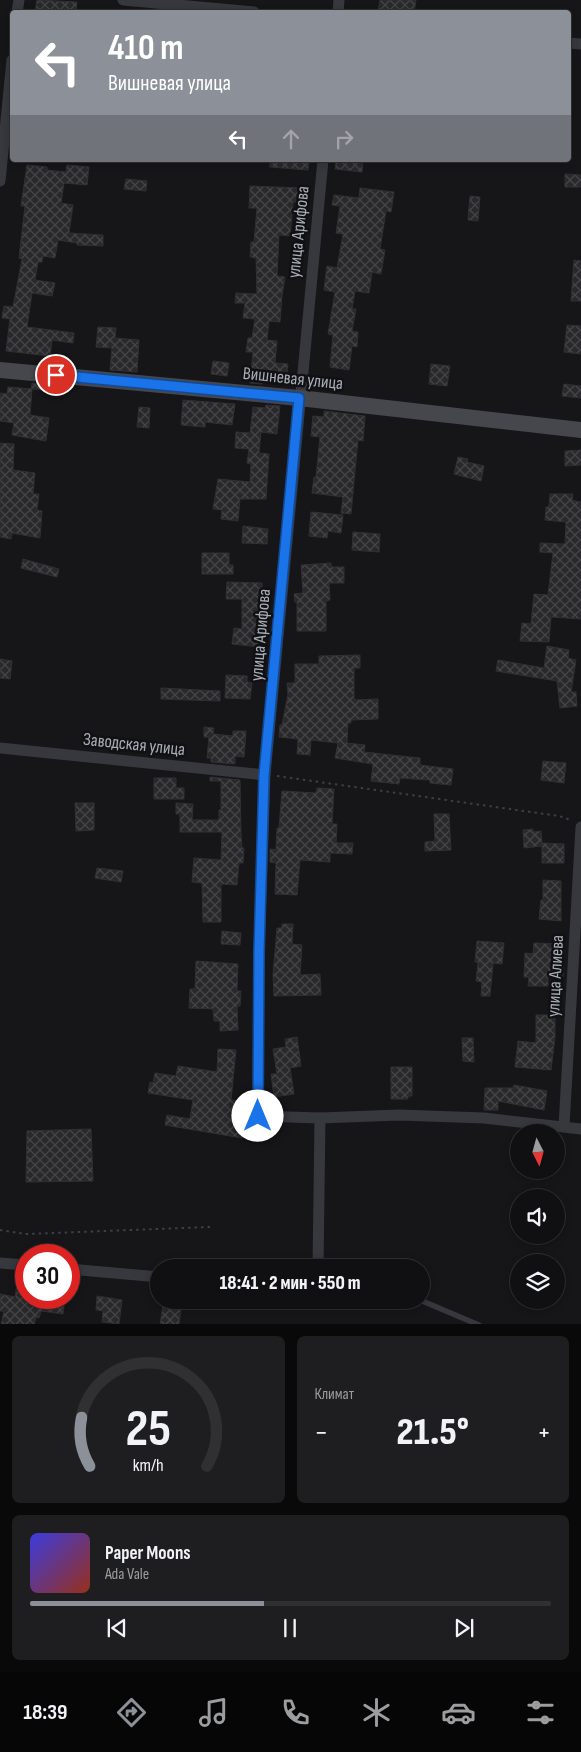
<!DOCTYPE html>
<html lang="ru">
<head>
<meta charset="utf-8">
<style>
  body { margin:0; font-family:"Sofia Sans Condensed",sans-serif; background:#1e1e20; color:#f1f3f6; height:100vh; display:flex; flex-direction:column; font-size:19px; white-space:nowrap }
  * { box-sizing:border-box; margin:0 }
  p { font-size:16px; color:#9c9d9f }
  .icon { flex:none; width:28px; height:28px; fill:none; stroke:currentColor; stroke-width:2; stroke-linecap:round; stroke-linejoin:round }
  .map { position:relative; height:1324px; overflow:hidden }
  .sheet { display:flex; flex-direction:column; gap:12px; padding:12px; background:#09090a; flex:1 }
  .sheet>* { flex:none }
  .hud { position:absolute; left:10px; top:10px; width:561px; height:152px; border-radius:5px; box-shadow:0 2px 8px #0003,0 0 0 1px #303032; background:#8c9099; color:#fff; overflow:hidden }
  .needle { width:32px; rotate:174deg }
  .buttons { position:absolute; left:510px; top:1124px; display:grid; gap:10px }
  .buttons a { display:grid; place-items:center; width:55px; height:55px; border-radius:50%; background:#101012; box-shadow:0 2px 8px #0003,0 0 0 1px #303032; font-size:25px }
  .speed { position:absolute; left:15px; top:1244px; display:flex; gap:10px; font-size:25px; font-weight:700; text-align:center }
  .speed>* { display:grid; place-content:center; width:65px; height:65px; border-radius:50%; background:#101012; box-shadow:0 2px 8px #0003,0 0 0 1px #303032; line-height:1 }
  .speed .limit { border:8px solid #d22; background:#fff; color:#111 }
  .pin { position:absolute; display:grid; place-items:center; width:42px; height:42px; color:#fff; margin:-21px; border:2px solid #fff; border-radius:50%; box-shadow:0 1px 5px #0007 }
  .me { position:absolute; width:55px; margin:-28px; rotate:0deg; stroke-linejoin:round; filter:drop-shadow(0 0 4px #0008) }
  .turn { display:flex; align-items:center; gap:18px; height:105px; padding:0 15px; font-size:22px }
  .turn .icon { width:65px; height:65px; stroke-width:2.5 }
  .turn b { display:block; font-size:35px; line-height:42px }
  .lanes { display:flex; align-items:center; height:48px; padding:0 15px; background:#0003; justify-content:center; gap:25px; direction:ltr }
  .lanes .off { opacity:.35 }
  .big { font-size:38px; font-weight:800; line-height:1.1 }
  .sheet .widget { flex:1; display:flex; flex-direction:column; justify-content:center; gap:8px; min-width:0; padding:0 18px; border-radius:8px; background:#1e1e20 }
  .sheet .dial { align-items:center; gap:0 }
  .dial svg { height:130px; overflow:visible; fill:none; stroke:#303032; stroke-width:7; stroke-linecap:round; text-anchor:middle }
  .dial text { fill:#f1f3f6; stroke:none }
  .song { display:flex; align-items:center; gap:15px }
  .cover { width:60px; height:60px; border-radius:8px; background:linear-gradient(135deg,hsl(240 70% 55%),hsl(10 70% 35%)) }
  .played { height:5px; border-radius:2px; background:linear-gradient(90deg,#8c9099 45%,#303032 45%) }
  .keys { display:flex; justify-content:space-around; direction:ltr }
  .heat { display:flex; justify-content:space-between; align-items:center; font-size:28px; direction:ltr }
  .sheet .tiles { flex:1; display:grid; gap:12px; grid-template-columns:1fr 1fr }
  .widget:last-child { grid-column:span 2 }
  .trip { position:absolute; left:150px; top:1259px; width:280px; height:50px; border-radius:25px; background:#101012; box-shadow:0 2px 8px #0003,0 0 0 1px #303032; font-weight:800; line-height:50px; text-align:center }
  .dock { display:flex; height:80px; justify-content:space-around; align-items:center; background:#060607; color:#9c9d9f }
  .dock .icon { width:35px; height:35px }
  .dock .on { color:#8c9099 }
  .dock b { font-size:22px; color:#f1f3f6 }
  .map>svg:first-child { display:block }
  .building { fill:url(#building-cross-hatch); stroke:#303034 }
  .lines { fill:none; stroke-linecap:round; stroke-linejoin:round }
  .path { stroke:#3d3f44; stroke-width:2; stroke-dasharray:2.5 4; stroke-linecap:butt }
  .lane { stroke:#37383d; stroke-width:5.5 }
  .street { stroke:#37383d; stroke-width:11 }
  .secondary { stroke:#45474d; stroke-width:16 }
  .route-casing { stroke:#114b97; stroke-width:12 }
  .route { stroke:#1a73e8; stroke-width:9 }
  .labels { text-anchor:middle; stroke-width:5; stroke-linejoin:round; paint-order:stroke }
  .street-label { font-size:18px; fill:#a8adb8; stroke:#111113 }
</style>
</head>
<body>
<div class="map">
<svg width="581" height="1325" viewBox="0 0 581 1325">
  <defs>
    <pattern id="building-cross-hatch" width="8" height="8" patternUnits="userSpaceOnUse" patternTransform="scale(1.25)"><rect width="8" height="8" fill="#29292c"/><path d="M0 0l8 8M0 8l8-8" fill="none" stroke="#454548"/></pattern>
  </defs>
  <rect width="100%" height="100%" fill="#161618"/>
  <g class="building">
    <polygon points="37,0 77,2 76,12 62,10 62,12 35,12"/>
    <polygon points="380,0 416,0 414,12 378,12"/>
    <polygon points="270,160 309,160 308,170 270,167"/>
    <polygon points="336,160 363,160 362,172 335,169"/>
    <polygon points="27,165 47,167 47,170 66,172 67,165 89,167 87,185 64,183 61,203 73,205 69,233 103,235 103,246 77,245 77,243 58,240 55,258 43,256 42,262 38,262 35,280 55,283 52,296 32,293 27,327 74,333 73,343 52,340 50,356 6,351 10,319 2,318 4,306 13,307 22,259 19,258 25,206 21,206"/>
    <polygon points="565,174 581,175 581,187 565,187"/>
    <polygon points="126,179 147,181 146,191 124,189"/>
    <polygon points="250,186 301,188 301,202 293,202 290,236 279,235 277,276 285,277 282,296 280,322 269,321 267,340 277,341 275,363 288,364 286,382 262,380 262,384 250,383 253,352 246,352 248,338 252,338 255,319 243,318 245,303 235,303 236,293 257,294 256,258 250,257 251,242 254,242 257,208 249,208"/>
    <polygon points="360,188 394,192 391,212 386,211 380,249 385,250 381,274 372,272 369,293 355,291 352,309 356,309 352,331 358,332 357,347 352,346 349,370 330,367 333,335 328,334 335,292 324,290 327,266 337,268 343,234 336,233 340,206 332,205 334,195 359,198"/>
    <polygon points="470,196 480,197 478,221 468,220"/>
    <polygon points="574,260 581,261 581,301 571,301"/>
    <polygon points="567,325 581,326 581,354 564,352"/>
    <polygon points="98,327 116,328 115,338 139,340 137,372 110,370 112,348 96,347"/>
    <polygon points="213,361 229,363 227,376 211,374"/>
    <polygon points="431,364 450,366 447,386 429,384"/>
    <polygon points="32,383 52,385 52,391 32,389 30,415 49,418 46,441 12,435 14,423 0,421 0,393 7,394 8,387 31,389"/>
    <polygon points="564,384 581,386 581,398 562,396"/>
    <polygon points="183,400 235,404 232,425 205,422 205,427 181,425"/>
    <polygon points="266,405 280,406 277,434 261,432 259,453 269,454 266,499 240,499 238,521 221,519 222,510 213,509 218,479 250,482 251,464 247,463 249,449 235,448 236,432 250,433 253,407 265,408"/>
    <polygon points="139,407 150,408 149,428 137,427"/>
    <polygon points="324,411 365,416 363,441 358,440 351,514 341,513 343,497 312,493 314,477 316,477 320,437 311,436 313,416 324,417"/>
    <polygon points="0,443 14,444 13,470 35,473 33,494 39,494 37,510 42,511 40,538 12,533 11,539 0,537"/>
    <polygon points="581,450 581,465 565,466 565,451"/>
    <polygon points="458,457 468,459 467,462 484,466 481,481 454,474"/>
    <polygon points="550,494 573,494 572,500 581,502 581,619 551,617 549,642 520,641 522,623 531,624 534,594 548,595 553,553 540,552 540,543 565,544 566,522 545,520 546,507 549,507"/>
    <polygon points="311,512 343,515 341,533 328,531 327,538 309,536"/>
    <polygon points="243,526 268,529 267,544 242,543"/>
    <polygon points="353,532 380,534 379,552 352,550"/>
    <polygon points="202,553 229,553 229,565 233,565 233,574 202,574"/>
    <polygon points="23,559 59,569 57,577 21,568"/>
    <polygon points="331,563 331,567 344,567 344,583 329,583 330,600 326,601 326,631 297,631 297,602 295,602 294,594 303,593 301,565"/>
    <polygon points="227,582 262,583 262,618 260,647 232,644 234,628 242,629 242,599 226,599"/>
    <polygon points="547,646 569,650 568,658 576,660 571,692 576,692 577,706 560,708 557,681 496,671 498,660 544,668"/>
    <polygon points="360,655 360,668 354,668 354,698 355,700 378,699 378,719 351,720 351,723 348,723 347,743 365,745 364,752 420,758 420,765 453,769 451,785 430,783 430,780 400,778 399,784 371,781 373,764 335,758 338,743 311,740 310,755 297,754 298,739 279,737 280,725 282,725 288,694 287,683 295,683 295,664 319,664 319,656"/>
    <polygon points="0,659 12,661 10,679 0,678"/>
    <polygon points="226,675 247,676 247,682 252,683 250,699 225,698"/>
    <polygon points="161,688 220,691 220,701 161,699"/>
    <polygon points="204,727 214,728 213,734 233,736 233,731 246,731 244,757 235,756 235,764 211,762 211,758 207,758 209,737 204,737"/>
    <polygon points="543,761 566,763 564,783 541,780"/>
    <polygon points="210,777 240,780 241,834 242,848 244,848 243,863 239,863 237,885 221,884 221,922 203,922 202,883 192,882 194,858 221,860 222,832 180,832 180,814 176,814 176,803 193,804 192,820 219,820 219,810 221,810 221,781 210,781"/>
    <polygon points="154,778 176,778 176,788 184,788 184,799 154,799"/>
    <polygon points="317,788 334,789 332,824 337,824 336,843 353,843 352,854 330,853 330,862 300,860 297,895 275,894 276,863 270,862 270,849 276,850 277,828 279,828 282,791 316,793"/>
    <polygon points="75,803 94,803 94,830 76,831"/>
    <polygon points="434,814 449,814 451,850 425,851 425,842 435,841"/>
    <polygon points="533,829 533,832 541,831 542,843 564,844 564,863 542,863 542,846 524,848 523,830"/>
    <polygon points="97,868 123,871 121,882 95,878"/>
    <polygon points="543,880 561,881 561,921 539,919 541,900 543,900"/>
    <polygon points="282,924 293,924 292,944 302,945 300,975 320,974 321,995 274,996 273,975 277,928 282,928"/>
    <polygon points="222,931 241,933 240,945 221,944"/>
    <polygon points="477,941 504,943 502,964 493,963 490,996 481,996 482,982 476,981 478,962 475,962"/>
    <polygon points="534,943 564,944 563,977 548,977 548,986 528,986 529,977 524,977 525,953 533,954"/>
    <polygon points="196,961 238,964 237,991 241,991 240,1006 237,1006 238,1030 220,1031 220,1021 214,1021 213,1009 189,1008 190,989 195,989"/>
    <polygon points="536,1015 555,1015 555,1037 551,1070 515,1067 518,1041 536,1043"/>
    <polygon points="297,1037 301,1066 290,1068 294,1094 274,1097 271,1074 277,1074 273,1049 286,1047 285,1039"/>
    <polygon points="462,1038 473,1038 474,1062 463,1061"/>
    <polygon points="218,1049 236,1050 231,1100 247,1102 242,1138 165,1125 167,1115 190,1119 193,1100 148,1093 150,1082 153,1083 155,1073 176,1076 178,1066 217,1072"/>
    <polygon points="391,1067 412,1067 412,1096 408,1096 408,1099 391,1099"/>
    <polygon points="514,1085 547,1091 544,1110 498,1101 498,1110 484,1110 485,1088 513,1088"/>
    <polygon points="91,1129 93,1181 26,1182 27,1131"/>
    <polygon points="18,1278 26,1279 26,1298 65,1298 63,1314 41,1311 39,1318 36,1317 34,1325 1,1325 4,1311 0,1311 0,1294 15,1297"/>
    <polygon points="97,1296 122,1300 119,1324 102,1322 103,1311 96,1310"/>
    <polygon points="163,1305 181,1308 179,1325 160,1325"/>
  </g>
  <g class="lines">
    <g class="path">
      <polyline points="277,776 559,816 571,820"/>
      <polyline points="0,1230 25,1234 210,1227"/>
    </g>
    <polyline class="lane" points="420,1300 479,1325"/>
    <g class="street">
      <polyline points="123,0 254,12"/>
      <polyline points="17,12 19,0"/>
      <polyline points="338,12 339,0"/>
      <polyline points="569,43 581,44"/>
      <polyline points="323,160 265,775 259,952 258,1116 320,1118 399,1115 484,1118 581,1129"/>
      <polyline points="0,181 12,60"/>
      <polyline points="0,748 265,775"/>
      <polyline points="564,1126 581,827"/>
      <polyline points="0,1263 26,1265"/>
      <polyline points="318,1268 320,1118"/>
      <polyline points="69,1269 159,1277"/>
    </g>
    <polyline class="secondary" points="0,370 299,398 581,430"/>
  </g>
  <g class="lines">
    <g class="route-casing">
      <polyline id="route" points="56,375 299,398 264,775 259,952 258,1116"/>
    </g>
    <use href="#route" class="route"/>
  </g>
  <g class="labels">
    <g class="street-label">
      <text transform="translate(298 232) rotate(-84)" y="6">улица Арифова</text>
      <text transform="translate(293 378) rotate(6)" y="6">Вишневая улица</text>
      <text transform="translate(260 635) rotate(-85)" y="6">улица Арифова</text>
      <text transform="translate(134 744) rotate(6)" y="6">Заводская улица</text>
      <text transform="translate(555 976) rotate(-87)" y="6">улица Алиева</text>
    </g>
  </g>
</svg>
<div class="buttons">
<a><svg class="needle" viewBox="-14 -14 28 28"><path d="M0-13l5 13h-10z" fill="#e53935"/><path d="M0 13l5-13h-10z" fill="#9c9d9f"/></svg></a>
<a><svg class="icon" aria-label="sound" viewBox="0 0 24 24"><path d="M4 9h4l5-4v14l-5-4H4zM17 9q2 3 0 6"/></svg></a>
<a><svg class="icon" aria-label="layers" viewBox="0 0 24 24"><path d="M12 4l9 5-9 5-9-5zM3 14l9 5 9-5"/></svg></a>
</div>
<div class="speed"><div class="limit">30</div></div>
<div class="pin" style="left:56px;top:375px;background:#d93025"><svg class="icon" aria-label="arrive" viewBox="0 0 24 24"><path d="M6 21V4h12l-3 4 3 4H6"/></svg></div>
<svg class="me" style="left:258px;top:1116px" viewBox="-20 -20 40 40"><circle r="19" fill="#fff"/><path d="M0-13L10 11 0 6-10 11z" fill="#1a73e8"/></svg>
<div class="trip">18:41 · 2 мин · 550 m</div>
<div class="hud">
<div class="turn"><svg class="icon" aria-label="left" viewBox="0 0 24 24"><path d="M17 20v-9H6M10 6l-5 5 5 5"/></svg><div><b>410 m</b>Вишневая улица</div></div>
<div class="lanes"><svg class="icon" aria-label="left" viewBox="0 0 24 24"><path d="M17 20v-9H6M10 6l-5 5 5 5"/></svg><svg class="icon off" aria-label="ahead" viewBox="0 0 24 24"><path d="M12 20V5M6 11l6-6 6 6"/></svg><svg class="icon off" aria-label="right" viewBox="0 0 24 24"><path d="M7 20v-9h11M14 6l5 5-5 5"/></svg></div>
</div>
</div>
<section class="sheet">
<div class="tiles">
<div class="widget dial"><svg viewBox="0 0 100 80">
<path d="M14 69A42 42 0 1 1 86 69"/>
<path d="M14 69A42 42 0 0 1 9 39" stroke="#8c9099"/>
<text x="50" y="56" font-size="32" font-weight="700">25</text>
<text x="50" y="72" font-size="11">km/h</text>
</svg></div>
<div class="widget"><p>Климат</p>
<div class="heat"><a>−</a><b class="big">21.5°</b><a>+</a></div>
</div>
<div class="widget">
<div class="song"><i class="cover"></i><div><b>Paper Moons</b><p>Ada Vale</p></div></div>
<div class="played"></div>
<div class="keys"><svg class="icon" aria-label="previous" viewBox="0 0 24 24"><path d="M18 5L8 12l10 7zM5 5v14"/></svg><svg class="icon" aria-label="pause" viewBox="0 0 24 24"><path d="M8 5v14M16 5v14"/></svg><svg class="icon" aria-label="next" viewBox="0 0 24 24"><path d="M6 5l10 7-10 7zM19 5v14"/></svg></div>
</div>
</div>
</section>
<nav class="dock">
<b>18:39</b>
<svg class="icon on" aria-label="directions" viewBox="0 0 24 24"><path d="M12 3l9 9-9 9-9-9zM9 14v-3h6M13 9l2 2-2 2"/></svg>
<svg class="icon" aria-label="music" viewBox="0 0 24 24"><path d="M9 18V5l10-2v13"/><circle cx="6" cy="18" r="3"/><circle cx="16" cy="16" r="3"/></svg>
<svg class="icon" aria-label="phone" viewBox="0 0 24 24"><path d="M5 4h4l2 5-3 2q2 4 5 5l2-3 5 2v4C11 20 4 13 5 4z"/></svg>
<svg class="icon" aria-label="climate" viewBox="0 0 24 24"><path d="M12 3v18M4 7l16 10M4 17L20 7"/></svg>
<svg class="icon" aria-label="car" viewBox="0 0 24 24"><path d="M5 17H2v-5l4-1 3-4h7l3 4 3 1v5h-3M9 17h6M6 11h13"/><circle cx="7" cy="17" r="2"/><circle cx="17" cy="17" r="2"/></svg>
<svg class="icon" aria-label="filters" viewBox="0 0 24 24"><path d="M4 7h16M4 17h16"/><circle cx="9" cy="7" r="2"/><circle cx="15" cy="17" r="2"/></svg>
</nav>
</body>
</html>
